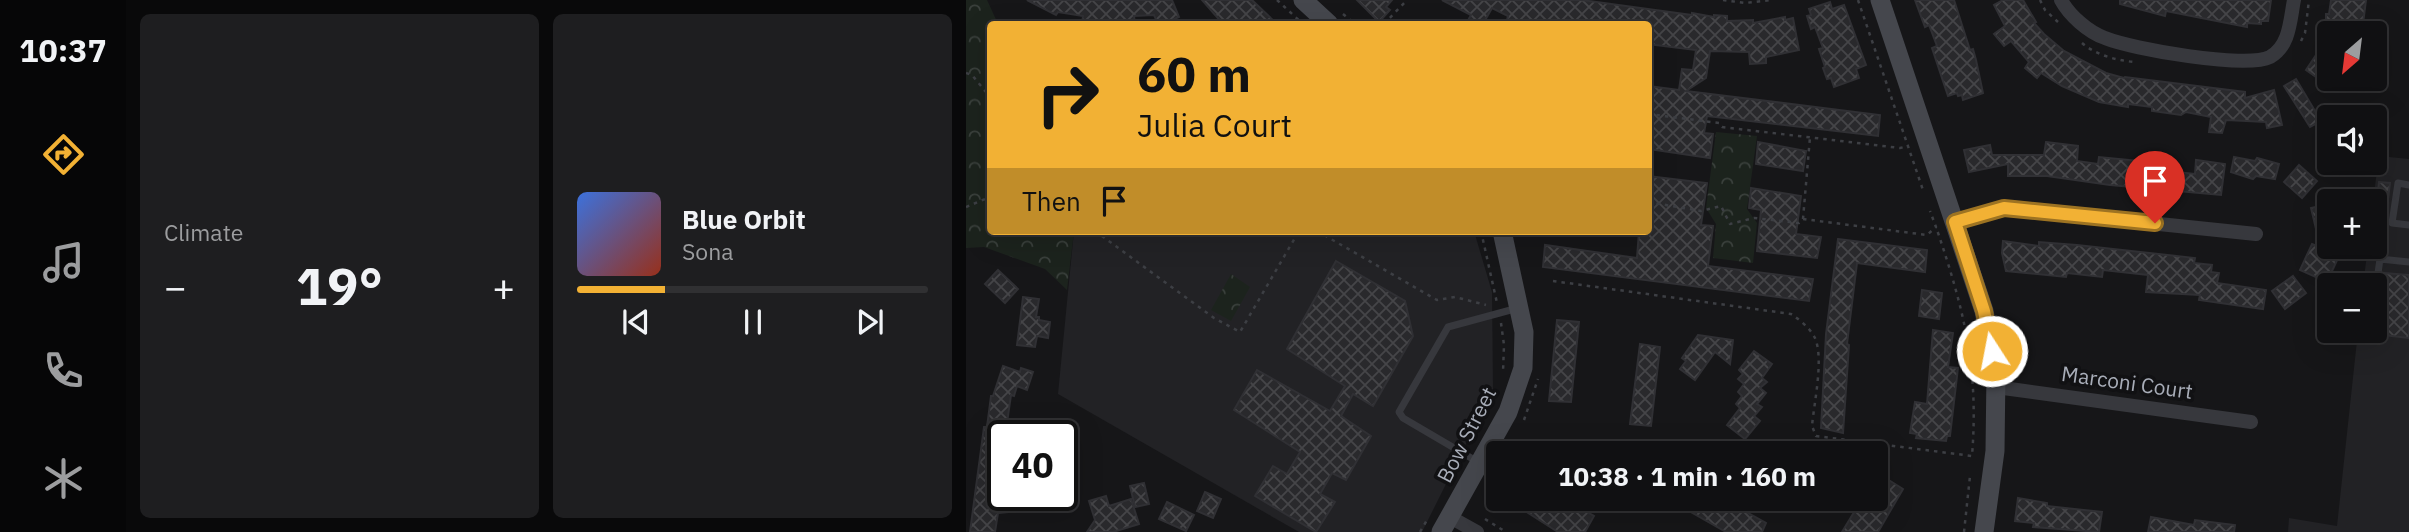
<!DOCTYPE html>
<html lang="en">
<head>
<meta charset="utf-8">
<style>
  body { margin:0; font-family:"IBM Plex Sans",sans-serif; background:#1e1e20; color:#f1f3f6; height:100vh; display:flex; flex-direction:column; font-size:26px; white-space:nowrap }
  * { box-sizing:border-box; margin:0 }
  p { font-size:23px; color:#9c9d9f }
  .icon { flex:none; width:38px; height:38px; fill:none; stroke:currentColor; stroke-width:2; stroke-linecap:round; stroke-linejoin:round }
  .map { position:relative; flex:1; overflow:hidden }
  .side { display:flex; flex-direction:column; gap:14px; padding:14px; background:#09090a; width:840px }
  .side>* { flex:none }
  .guide { position:absolute; left:21px; top:21px; width:665px; height:214px; border-radius:7px; box-shadow:0 7px 28px #0002,0 0 0 2px #303032; background:#f2b134; color:#111; overflow:hidden }
  .needle { width:46px; rotate:208deg }
  .fabs { position:absolute; left:1351px; top:21px; display:grid; gap:14px }
  .fabs a { display:grid; place-items:center; width:70px; height:70px; border-radius:7px; background:#101012; box-shadow:0 7px 28px #0002,0 0 0 2px #303032; font-size:35px }
  .speed { position:absolute; left:21px; top:420px; display:flex; gap:14px; font-size:35px; font-weight:700; text-align:center }
  .speed>* { display:grid; place-content:center; width:91px; height:91px; border-radius:50%; background:#101012; box-shadow:0 7px 28px #0002,0 0 0 2px #303032; line-height:1 }
  .speed .limit { border:4px solid #111; border-radius:10px; background:#fff; color:#111 }
  .pin { position:absolute; display:grid; place-items:center; width:60px; height:60px; color:#fff; margin:-72px -30px; border-radius:50% 50% 50% 0; rotate:-45deg; box-shadow:0 0 7px #0007 }
  .pin .icon { rotate:45deg }
  .me { position:absolute; width:77px; margin:-38px; rotate:349deg; stroke-linejoin:round; filter:drop-shadow(0 0 5px #0008) }
  .turn { display:flex; align-items:center; gap:24px; height:147px; padding:0 35px; font-size:32px }
  .turn .icon { width:91px; height:91px; stroke-width:2.5 }
  .turn b { display:block; font-size:49px; line-height:60px }
  .then { display:flex; align-items:center; height:66px; padding:0 35px; background:#0003; gap:14px; font-size:26px }
  .big { font-size:52px; font-weight:700; line-height:1.1 }
  .side .widget { flex:1; display:flex; flex-direction:column; justify-content:center; gap:10px; min-width:0; padding:0 24px; border-radius:10px; background:#1e1e20 }
  .song { display:flex; align-items:center; gap:21px }
  .cover { width:84px; height:84px; border-radius:10px; background:linear-gradient(135deg,hsl(220 70% 55%),hsl(10 70% 35%)) }
  .played { height:7px; border-radius:4px; background:linear-gradient(90deg,#f2b134 25%,#303032 25%) }
  .keys { display:flex; justify-content:space-around; direction:ltr }
  .heat { display:flex; justify-content:space-between; align-items:center; font-size:38px; direction:ltr }
  .side .tiles { flex:1; display:grid; gap:14px; grid-template-columns:repeat(2,1fr) }
  .trip { position:absolute; left:520px; top:441px; width:402px; height:70px; border-radius:7px; background:#101012; box-shadow:0 7px 28px #0002,0 0 0 2px #303032; font-weight:700; line-height:70px; text-align:center }
  main { display:flex; flex:1; min-height:0 }
  .dock { display:flex; flex-direction:column; width:126px; justify-content:space-around; align-items:center; background:#060607; color:#9c9d9f }
  .dock .icon { width:49px; height:49px }
  .dock .active { color:#f2b134 }
  .dock b { font-size:32px; color:#f1f3f6 }
  .map>svg:first-child { display:block }
  .built { fill:#222225 }
  .park { fill:url(#park-crowns) }
  .building { fill:url(#building-cross-hatch); stroke:#303034; stroke-width:2 }
  .lines { fill:none; stroke-linecap:round; stroke-linejoin:round }
  .path { stroke:#3d3f44; stroke-width:2.5; stroke-dasharray:3.5 5; stroke-linecap:butt }
  .lane { stroke:#37383d; stroke-width:7 }
  .street { stroke:#37383d; stroke-width:14 }
  .secondary { stroke:#45474d; stroke-width:19 }
  .route-casing { stroke:#9d7322; stroke-width:18 }
  .route { stroke:#f2b134; stroke-width:12 }
  .labels { text-anchor:middle; stroke-width:7; stroke-linejoin:round; paint-order:stroke }
  .street-label { font-size:21px; fill:#a8adb8; stroke:#111113 }
</style>
</head>
<body>
<main>
<nav class="dock">
<b>10:37</b>
<svg class="icon active" aria-label="directions" viewBox="0 0 24 24"><path d="M12 3l9 9-9 9-9-9zM9 14v-3h6M13 9l2 2-2 2"/></svg>
<svg class="icon" aria-label="music" viewBox="0 0 24 24"><path d="M9 18V5l10-2v13"/><circle cx="6" cy="18" r="3"/><circle cx="16" cy="16" r="3"/></svg>
<svg class="icon" aria-label="phone" viewBox="0 0 24 24"><path d="M5 4h4l2 5-3 2q2 4 5 5l2-3 5 2v4C11 20 4 13 5 4z"/></svg>
<svg class="icon" aria-label="climate" viewBox="0 0 24 24"><path d="M12 3v18M4 7l16 10M4 17L20 7"/></svg>
</nav>
<section class="side">
<div class="tiles">
<div class="widget"><p>Climate</p>
<div class="heat"><a>−</a><b class="big">19°</b><a>+</a></div>
</div>
<div class="widget">
<div class="song"><i class="cover"></i><div><b>Blue Orbit</b><p>Sona</p></div></div>
<div class="played"></div>
<div class="keys"><svg class="icon" aria-label="previous" viewBox="0 0 24 24"><path d="M18 5L8 12l10 7zM5 5v14"/></svg><svg class="icon" aria-label="pause" viewBox="0 0 24 24"><path d="M8 5v14M16 5v14"/></svg><svg class="icon" aria-label="next" viewBox="0 0 24 24"><path d="M6 5l10 7-10 7zM19 5v14"/></svg></div>
</div>
</div>
</section>
<div class="map">
<svg width="1443" height="532" viewBox="0 0 1443 532">
  <defs>
    <pattern id="park-crowns" width="20" height="18" patternUnits="userSpaceOnUse" patternTransform="scale(1.75)"><rect width="20" height="18" fill="#1c231d"/><path d="M2 6a3 3 0 1 1 6 0M12 15a3 3 0 1 1 6 0" fill="none" stroke="#3a403c"/></pattern>
    <pattern id="building-cross-hatch" width="8" height="8" patternUnits="userSpaceOnUse" patternTransform="scale(1.75)"><rect width="8" height="8" fill="#29292c"/><path d="M0 0l8 8M0 8l8-8" fill="none" stroke="#454548"/></pattern>
  </defs>
  <rect width="100%" height="100%" fill="#161618"/>
  <g class="built">
    <polygon points="1413,156 1443,159 1443,532 1322,532 1323,518 1371,526 1392,331 1409,331 1409,285 1397,285 1402,247 1409,247 1407,201"/>
    <polygon points="108,231 508,231 526,292 527,390 456,532 333,532 92,394"/>
  </g>
  <g class="park">
    <polygon points="0,0 21,0 32,24 24,24 24,231 108,231 101,290 79,269 18,247 0,248"/>
    <polygon points="750,132 791,136 781,209 791,223 787,263 747,258 750,224 740,208"/>
    <polygon points="265,274 284,287 265,321 245,310"/>
  </g>
  <g class="building">
    <polygon points="61,0 206,0 213,17 197,24 192,24 188,15 168,16 169,24 116,24 117,16 92,12 90,15"/>
    <polygon points="236,0 286,0 311,24 257,24"/>
    <polygon points="391,0 426,0 420,7 424,10 413,22"/>
    <polygon points="476,0 616,0 726,15 726,13 748,17 748,15 761,16 761,21 787,20 787,23 819,17 819,20 827,18 833,50 800,57 800,63 784,64 783,52 744,51 740,78 720,91 914,115 912,136 741,116 738,133 747,134 744,158 682,149 682,86 713,90 716,69 727,70 730,50 682,44 682,24 540,24 542,16 526,8 517,24 500,24 505,15"/>
    <polygon points="949,0 988,0 1004,50 1007,49 1010,60 1017,93 997,100 996,95 992,96 991,93 982,96 966,48 971,46 963,25 959,27"/>
    <polygon points="1037,0 1057,0 1070,22 1068,23 1078,34 1098,51 1140,73 1158,78 1159,77 1279,92 1279,98 1308,90 1316,125 1301,128 1300,122 1260,120 1256,133 1243,132 1245,117 1220,112 1215,115 1186,111 1186,107 1162,104 1162,107 1133,102 1096,86 1075,73 1071,78 1059,68 1063,62 1045,41 1038,46 1028,34 1039,26 1028,5"/>
    <polygon points="1154,0 1305,0 1302,21 1295,21 1295,24 1281,23 1281,27 1200,11 1199,16 1154,4"/>
    <polygon points="1365,0 1400,0 1396,32 1363,28 1363,86 1340,70 1352,52 1360,28 1360,14 1363,14"/>
    <polygon points="864,2 866,9 878,5 900,65 890,69 893,78 868,87 865,78 861,79 857,68 859,67 853,49 857,48 849,27 845,29 841,16 845,15 843,9"/>
    <polygon points="1330,79 1355,121 1344,127 1318,86"/>
    <polygon points="792,142 840,151 837,171 790,164"/>
    <polygon points="1080,142 1112,146 1111,161 1132,164 1133,157 1183,162 1183,169 1229,174 1230,160 1259,164 1255,195 1144,185 1081,176 1042,176 1042,164 1003,172 998,150 1024,145 1026,155 1078,155"/>
    <polygon points="1268,157 1289,161 1291,158 1313,164 1309,179 1290,176 1287,179 1265,172"/>
    <polygon points="1333,165 1351,181 1336,198 1318,182"/>
    <polygon points="682,176 741,183 735,225 747,226 742,266 847,279 843,301 577,267 579,245 671,258 673,231 682,231"/>
    <polygon points="1413,182 1424,183 1416,248 1409,247 1409,221"/>
    <polygon points="785,188 835,196 830,234 855,237 851,258 791,251 795,210 783,208"/>
    <polygon points="1363,204 1363,230 1351,233 1345,208"/>
    <polygon points="872,239 961,250 959,272 891,263 881,344 883,345 877,433 855,428 860,334"/>
    <polygon points="1037,241 1073,246 1073,242 1111,245 1229,258 1228,263 1246,265 1245,272 1253,273 1251,283 1300,290 1297,309 1233,300 1234,295 1180,292 1182,275 1137,270 1136,277 1101,273 1100,277 1040,271 1036,253"/>
    <polygon points="1346,244 1373,256 1361,282 1334,270"/>
    <polygon points="370,261 439,301 447,336 407,406 387,394 375,416 405,436 380,480 366,473 354,494 369,502 350,532 289,496 307,466 321,474 334,452 268,410 291,370 364,411 379,386 321,349"/>
    <polygon points="32,270 52,289 39,303 19,284"/>
    <polygon points="1418,273 1443,275 1443,338 1409,334 1409,310 1413,310"/>
    <polygon points="1327,276 1340,293 1319,309 1306,291"/>
    <polygon points="956,290 976,293 973,319 953,316"/>
    <polygon points="57,297 73,299 70,317 73,317 73,320 84,322 82,338 71,336 69,347 51,345"/>
    <polygon points="591,320 613,322 605,402 583,401"/>
    <polygon points="967,330 987,333 982,367 992,368 984,436 981,436 980,441 950,438 951,434 944,433 949,402 961,404"/>
    <polygon points="732,335 767,340 764,364 749,352 729,380 714,369 720,361 716,358"/>
    <polygon points="674,344 694,347 685,426 664,424"/>
    <polygon points="788,351 806,364 796,378 801,382 794,388 800,393 791,404 796,407 788,416 794,421 779,439 761,425 774,408 770,404 776,396 772,392 778,384 772,379 777,374 773,370"/>
    <polygon points="37,366 54,372 55,368 67,372 61,390 51,386 48,396 45,395 41,423 38,423 33,460 37,460 38,498 44,499 42,512 32,513 29,532 4,532 18,427 21,427 25,396 27,396"/>
    <polygon points="910,472 937,489 912,532 876,532 896,499 910,499"/>
    <polygon points="178,483 183,504 169,507 164,486"/>
    <polygon points="239,492 255,499 247,518 231,511"/>
    <polygon points="140,496 143,506 165,499 173,524 147,532 121,532 129,520 123,501"/>
    <polygon points="1052,498 1081,503 1081,506 1136,512 1133,532 1067,527 1068,523 1049,521"/>
    <polygon points="540,499 598,499 628,516 619,532 592,532"/>
    <polygon points="702,499 757,499 800,523 796,532 760,532"/>
    <polygon points="201,502 228,515 220,531 193,519"/>
    <polygon points="1185,517 1228,525 1229,520 1269,525 1268,532 1182,532"/>
  </g>
  <g class="lines">
    <g class="path">
      <polyline points="311,0 337,24"/>
      <polyline points="757,0 779,3 805,0"/>
      <polyline points="892,0 958,193"/>
      <polyline points="1074,0 1079,10 1092,22"/>
      <polyline points="377,14 389,24"/>
      <polyline points="418,24 441,0"/>
      <polyline points="1335,41 1339,33 1343,0"/>
      <path d="M 1116,43 C 1130,55 1149,60 1168,62"/>
      <polyline points="0,73 6,75 24,97"/>
      <polyline points="682,114 753,123 756,127 934,148 942,146"/>
      <polyline points="682,202 735,211 755,206 764,224 788,218 833,223 837,219 844,137"/>
      <polyline points="0,207 24,197"/>
      <polyline points="837,219 961,235 970,227 964,211"/>
      <polyline points="129,231 248,318 274,332 333,231"/>
      <polyline points="351,231 471,300 489,297 520,305"/>
      <polyline points="515,231 531,303"/>
      <path d="M 587,281 L 825,314 C 834,320 844,328 849,338 C 858,359 848,403 846,426 L 850,436 L 1006,456 C 1013,368 998,309 970,227"/>
      <polyline points="535,323 538,345 537,372"/>
      <polyline points="558,420 572,379"/>
      <polyline points="519,519 540,532"/>
      <polyline points="454,532 461,520"/>
      <polyline points="998,532 1004,476"/>
    </g>
    <g class="lane">
      <polyline points="1443,185 1432,183 1426,223 1443,225"/>
      <polyline points="1409,294 1414,259 1443,262"/>
      <polyline points="512,462 437,418 433,412 482,327 552,308"/>
    </g>
    <g class="street">
      <path d="M 1095,0 C 1103,15 1122,32 1139,38 C 1166,49 1280,69 1304,57 C 1324,46 1324,20 1328,0"/>
      <polyline points="989,222 1038,208 1290,234"/>
      <polyline points="1030,387 1285,422"/>
      <polyline points="484,517 511,532"/>
    </g>
    <g class="secondary">
      <polyline points="337,0 363,24"/>
      <polyline points="914,0 1018,311 1030,371 1029,451 1018,532"/>
      <polyline points="475,532 542,412 557,368 558,332 536,231"/>
    </g>
  </g>
  <g class="lines">
    <g class="route-casing">
      <polyline id="route" points="1026,351 1018,311 989,222 1038,208 1189,223"/>
    </g>
    <use href="#route" class="route"/>
  </g>
  <g class="labels">
    <g class="street-label">
      <text transform="translate(1161 383) rotate(8)" y="7">Marconi Court</text>
      <text transform="translate(501 435) rotate(-63)" y="7">Bow Street</text>
    </g>
  </g>
</svg>
<div class="fabs">
<a><svg class="needle" viewBox="-14 -14 28 28"><path d="M0-13l5 13h-10z" fill="#e53935"/><path d="M0 13l5-13h-10z" fill="#9c9d9f"/></svg></a>
<a><svg class="icon" aria-label="sound" viewBox="0 0 24 24"><path d="M4 9h4l5-4v14l-5-4H4zM17 9q2 3 0 6"/></svg></a>
<a>+</a>
<a>−</a>
</div>
<div class="speed"><div class="limit">40</div></div>
<div class="pin" style="left:1189px;top:223px;background:#d93025"><svg class="icon" aria-label="arrive" viewBox="0 0 24 24"><path d="M6 21V4h12l-3 4 3 4H6"/></svg></div>
<svg class="me" style="left:1026px;top:351px" viewBox="-20 -20 40 40"><circle r="17" fill="#f2b134" stroke="#fff" stroke-width="3"/><path d="M0-11L8 9 0 5-8 9z" fill="#fff"/></svg>
<div class="trip">10:38 · 1 min · 160 m</div>
<div class="guide">
<div class="turn"><svg class="icon" aria-label="right" viewBox="0 0 24 24"><path d="M7 20v-9h11M14 6l5 5-5 5"/></svg><div><b>60 m</b>Julia Court</div></div>
<div class="then">Then<svg class="icon" aria-label="arrive" viewBox="0 0 24 24"><path d="M6 21V4h12l-3 4 3 4H6"/></svg></div>
</div>
</div>
</main>
</body>
</html>
